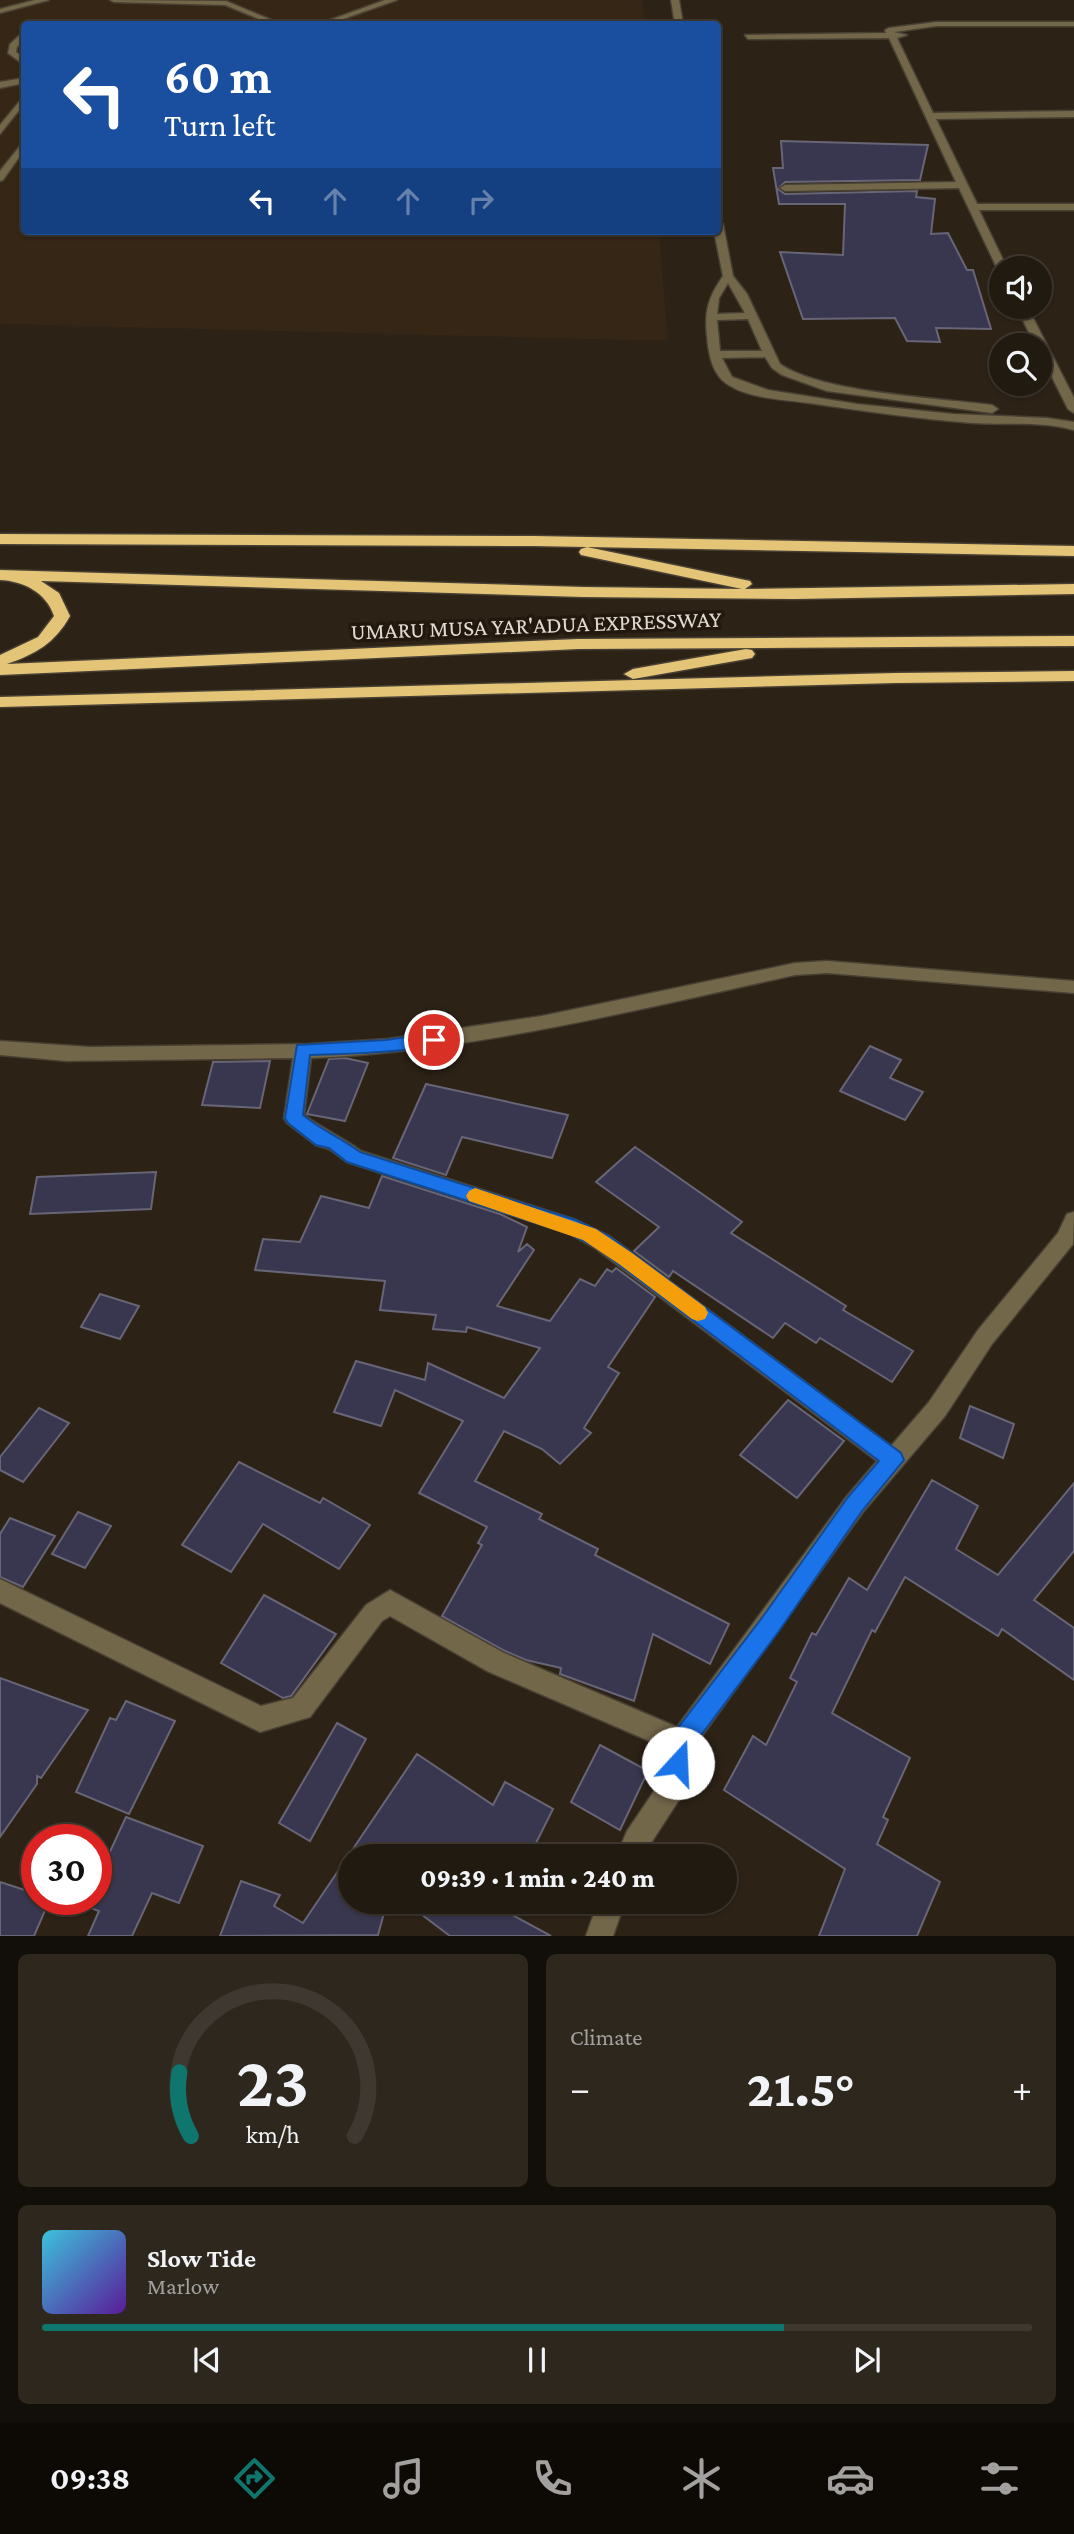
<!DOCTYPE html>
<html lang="en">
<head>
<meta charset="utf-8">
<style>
  body { margin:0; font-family:"Crimson Pro",serif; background:#2d271e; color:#f1f3f6; height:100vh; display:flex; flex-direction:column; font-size:26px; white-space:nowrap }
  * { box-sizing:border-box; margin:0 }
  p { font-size:23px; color:#a2a19f }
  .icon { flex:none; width:38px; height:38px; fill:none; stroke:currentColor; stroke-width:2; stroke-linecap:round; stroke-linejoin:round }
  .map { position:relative; height:1936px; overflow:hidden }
  .drawer { display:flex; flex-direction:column; gap:18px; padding:18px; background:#120e09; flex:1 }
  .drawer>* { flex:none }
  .guide { position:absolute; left:21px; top:21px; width:700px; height:214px; border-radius:7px; box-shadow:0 2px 5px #0004,0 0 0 2px #3e3830; background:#1a4fa0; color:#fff; overflow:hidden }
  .controls { position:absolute; left:989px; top:256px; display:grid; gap:14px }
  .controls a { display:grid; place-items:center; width:63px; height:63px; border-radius:50%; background:#211a10; box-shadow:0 2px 5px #0004,0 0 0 2px #3e3830; font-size:35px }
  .speed { position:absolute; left:21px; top:1824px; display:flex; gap:14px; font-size:35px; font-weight:700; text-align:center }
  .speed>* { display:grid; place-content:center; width:91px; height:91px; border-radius:50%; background:#211a10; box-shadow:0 2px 5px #0004,0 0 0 2px #3e3830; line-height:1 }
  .speed .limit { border:10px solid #d22; background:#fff; color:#111 }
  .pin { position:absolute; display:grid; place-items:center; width:60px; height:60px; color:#fff; margin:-30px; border:4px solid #fff; border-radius:50%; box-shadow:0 2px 7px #0007 }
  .me { position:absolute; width:77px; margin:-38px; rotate:20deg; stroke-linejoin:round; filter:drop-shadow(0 0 5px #0008) }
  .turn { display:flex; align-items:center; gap:24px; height:147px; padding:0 28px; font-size:32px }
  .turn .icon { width:91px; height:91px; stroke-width:2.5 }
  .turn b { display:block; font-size:49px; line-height:60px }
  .lanes { display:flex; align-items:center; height:66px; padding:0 28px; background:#0003; justify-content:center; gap:35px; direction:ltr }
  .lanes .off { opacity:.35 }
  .big { font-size:52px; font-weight:800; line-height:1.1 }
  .drawer .tile { flex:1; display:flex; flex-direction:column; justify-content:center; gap:10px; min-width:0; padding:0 24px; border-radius:10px; background:#2d271e }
  .drawer .dial { align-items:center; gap:0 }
  .dial svg { height:182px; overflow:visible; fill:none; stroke:#3e3830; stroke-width:7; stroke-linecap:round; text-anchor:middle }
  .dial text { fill:#f1f3f6; stroke:none }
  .song { display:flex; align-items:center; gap:21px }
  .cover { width:84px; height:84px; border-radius:10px; background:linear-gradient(135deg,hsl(190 70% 55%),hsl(270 70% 35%)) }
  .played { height:7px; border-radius:4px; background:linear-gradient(90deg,#0f766e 75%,#3e3830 75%) }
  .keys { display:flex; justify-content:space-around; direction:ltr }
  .heat { display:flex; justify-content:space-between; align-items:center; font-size:38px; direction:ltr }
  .drawer .tiles { flex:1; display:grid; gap:18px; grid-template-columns:1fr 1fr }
  .tile:last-child { grid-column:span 2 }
  .trip { position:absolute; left:338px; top:1844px; width:399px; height:70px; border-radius:35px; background:#211a10; box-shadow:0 2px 5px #0004,0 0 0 2px #3e3830; font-weight:800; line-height:70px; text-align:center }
  .tabs { display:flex; height:112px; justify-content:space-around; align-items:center; background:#0d0a06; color:#a2a19f }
  .tabs .icon { width:49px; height:49px }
  .tabs .active { color:#0f766e }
  .tabs b { font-size:32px; color:#f1f3f6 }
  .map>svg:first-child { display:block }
  .built { fill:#352615 }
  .building { fill:#39364f; stroke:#676576; stroke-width:2 }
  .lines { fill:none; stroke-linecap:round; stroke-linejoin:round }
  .minor-casing { stroke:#494034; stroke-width:3 }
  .highway-casing { stroke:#494034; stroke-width:3 }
  .minor { fill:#736749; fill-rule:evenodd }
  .highway { fill:#e4c476; fill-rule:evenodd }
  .route { fill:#1a73e8; stroke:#114b97; stroke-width:2 }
  .slow { fill:#f59e0b }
  .labels { text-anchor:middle; stroke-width:7; stroke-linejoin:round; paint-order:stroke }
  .street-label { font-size:23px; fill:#e2dbd3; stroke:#23180d }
</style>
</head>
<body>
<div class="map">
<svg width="1074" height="1936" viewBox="0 0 1074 1936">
  <rect width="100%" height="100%" fill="#2c2216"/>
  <polygon class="built" points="0,0 642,0 644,24 24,24 24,231 659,231 668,341 0,324"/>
  <g class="building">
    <polygon points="781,141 928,145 920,180 785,182 778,189 785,194 917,191 916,197 935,199 931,234 948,233 967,270 973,270 991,329 936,328 940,342 907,341 895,318 803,319 780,252 843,255 845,204 779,204 773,168 783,168"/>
    <polygon points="870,1046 901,1060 890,1078 923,1092 905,1120 840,1091"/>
    <polygon points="345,1058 368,1063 345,1121 307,1114 329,1059"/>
    <polygon points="270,1061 260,1108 202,1105 213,1062"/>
    <polygon points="426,1084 568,1115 552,1158 462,1137 446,1175 393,1158"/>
    <polygon points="635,1147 742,1222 731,1233 846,1306 843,1310 913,1351 892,1382 820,1338 816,1343 785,1323 773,1338 673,1271 669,1277 634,1251 659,1227 596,1182"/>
    <polygon points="156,1172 151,1209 30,1214 37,1177"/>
    <polygon points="382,1176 500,1214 527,1227 518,1252 527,1244 534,1250 497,1306 550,1321 580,1279 595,1286 607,1269 612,1272 616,1268 655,1297 608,1367 619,1373 584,1428 591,1433 560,1464 542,1449 504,1431 475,1481 542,1514 539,1519 598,1549 595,1555 729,1624 710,1664 653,1634 634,1701 560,1674 561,1668 526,1660 505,1651 442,1616 482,1545 478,1543 487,1527 419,1493 463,1421 395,1390 381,1426 334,1412 356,1361 425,1380 428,1363 504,1398 540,1348 467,1327 466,1332 433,1329 436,1315 380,1310 385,1281 255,1270 263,1239 300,1242 321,1196 369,1208"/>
    <polygon points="100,1294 139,1306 120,1339 81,1327"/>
    <polygon points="788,1400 844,1441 797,1498 740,1455"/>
    <polygon points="970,1406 1014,1424 1003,1458 960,1438"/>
    <polygon points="39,1408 69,1423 23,1482 0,1470 0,1457"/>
    <polygon points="239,1462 320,1503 323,1498 370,1525 339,1569 263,1524 231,1572 182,1545"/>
    <polygon points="932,1480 978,1506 956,1549 998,1575 1074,1483 1074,1551 1034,1600 1074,1628 1074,1680 1002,1629 998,1636 905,1577 875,1632 872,1630 832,1713 910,1758 883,1817 888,1820 877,1844 940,1882 917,1936 819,1936 845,1869 724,1790 753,1736 766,1745 797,1682 790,1678 812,1633 816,1635 849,1578 867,1590"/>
    <polygon points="78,1512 111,1526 85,1568 52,1554"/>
    <polygon points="10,1518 55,1536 23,1587 0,1577 0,1534"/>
    <polygon points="264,1595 336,1634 291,1696 283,1698 221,1663"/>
    <polygon points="0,1678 88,1710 41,1778 37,1776 37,1784 0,1837"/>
    <polygon points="126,1701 175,1721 129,1814 76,1792 110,1718 116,1720"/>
    <polygon points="337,1723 366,1739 310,1841 279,1823"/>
    <polygon points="600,1745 648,1771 620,1830 571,1802"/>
    <polygon points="417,1754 493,1805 505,1782 553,1809 530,1855 526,1853 524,1857 350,1857 350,1902 387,1902 378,1935 220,1936 241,1881 280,1895 274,1906 303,1923"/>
    <polygon points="126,1817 203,1846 179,1903 152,1893 132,1936 88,1936 99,1911 85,1906 88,1899 96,1899 96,1882"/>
    <polygon points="0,1882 37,1894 37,1899 50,1899 34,1936 0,1936"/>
    <polygon points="405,1902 498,1902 496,1906 551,1936 450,1936"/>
  </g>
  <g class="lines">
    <g class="minor-casing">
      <g id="minor">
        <polygon points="35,0 49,0 0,13 0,9"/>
        <polygon points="110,0 226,1 281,24 271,24 225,5 114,2"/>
        <polygon points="385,0 397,0 329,24 319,24"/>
        <polygon points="671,0 679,0 683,24 675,24"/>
        <polygon points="72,22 114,22 118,24 68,24"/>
        <polygon points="936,22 1074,22 1074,26 936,26 894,32 907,35 897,38 933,113 1074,111 1074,117 936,119 977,204 1074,204 1074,210 979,210 1007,268 1001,268 1001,271 997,268 959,188 785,191 780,188 785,185 956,182 889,38 748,39 745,35 886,33 885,30 889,28"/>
        <polygon points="21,34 24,34 24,40 17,47 16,52 24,58 24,65 8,53 10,44"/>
        <polygon points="24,78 24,83 0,88 0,82"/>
        <polygon points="24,96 24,104 0,134 0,125"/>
        <polygon points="24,141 24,150 3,180 0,181 0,171"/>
        <path d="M 718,221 L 723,224 L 733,276 L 747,294 L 780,364 C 822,393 938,398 992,405 L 998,409 L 992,413 L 827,391 L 782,375 L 772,368 L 765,357 L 722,358 L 732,377 L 768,390 L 857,404 L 953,414 L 1047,418 L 1074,422 L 1074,430 C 1041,421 1007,425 973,423 C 918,419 863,411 809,403 C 782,399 743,399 722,380 C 711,369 708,350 707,335 C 704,311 709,296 723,276 L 714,231 L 718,231 ZM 728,283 L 745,313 L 717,314 L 719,298 ZM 748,319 L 762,351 L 720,351 L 717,320 Z"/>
        <polygon points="1016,306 1027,306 1074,398 1074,413 1068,409 1040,353 1040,345 1035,345"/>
        <path d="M 827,961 L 1074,981 L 1074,993 L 827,973 L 795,975 C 635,1010 475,1051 311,1058 L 304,1115 C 323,1129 342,1137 361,1151 L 576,1220 L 609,1236 L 891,1446 L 929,1402 L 978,1330 L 1058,1233 L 1067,1214 L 1074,1212 L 1073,1244 L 992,1344 L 945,1416 L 863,1512 L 694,1747 L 684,1792 L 642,1857 L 616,1857 L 627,1831 L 663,1778 L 668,1749 L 487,1671 L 390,1616 L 382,1621 L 310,1717 L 260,1732 L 0,1603 L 0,1579 L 261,1706 L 293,1698 L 366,1605 L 390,1590 L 504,1653 L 677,1727 L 847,1496 L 877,1461 L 595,1248 L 570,1234 L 347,1162 L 329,1149 L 316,1145 L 287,1123 L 284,1118 L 293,1058 L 67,1061 L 0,1055 L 0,1041 L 90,1047 L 310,1044 L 388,1039 L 542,1016 L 795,963 Z"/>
        <polygon points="598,1902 625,1902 613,1936 586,1936"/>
      </g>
    </g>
    <g class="highway-casing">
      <g id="highway">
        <polygon points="0,534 533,536 1074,546 1074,556 533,546 0,544"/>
        <path d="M 587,547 L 750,581 L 752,584 L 745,589 L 1074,584 L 1074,594 L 795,599 L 583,597 L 41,581 L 59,593 L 70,616 C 55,643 36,654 7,664 L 578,639 L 1074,636 L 1074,646 L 578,649 L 0,675 L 0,655 L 38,637 L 54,616 C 46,592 23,581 0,580 L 0,570 L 583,587 L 742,589 L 581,555 L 579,552 L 581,549 Z"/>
        <polygon points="746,649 752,650 755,654 752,658 633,679 624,674 633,669"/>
        <polygon points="1074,671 1074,681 895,683 0,707 0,697 895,673"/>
      </g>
    </g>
    <use href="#minor" class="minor"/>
    <use href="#highway" class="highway"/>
  </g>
  <path class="route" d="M 434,1033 L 443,1040 C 433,1053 332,1054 310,1055 L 303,1115 C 321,1130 341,1138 360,1152 L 576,1220 L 609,1236 L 901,1453 L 904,1460 L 862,1511 L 779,1631 L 693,1746 L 687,1771 L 678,1774 L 670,1771 L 667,1763 L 674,1733 L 764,1615 L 848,1497 L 879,1461 L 596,1247 L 570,1234 L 347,1162 L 329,1148 L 316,1145 L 288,1123 L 285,1118 L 297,1045 L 386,1040 Z"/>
  <polygon class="slow" points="475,1188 596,1229 632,1253 705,1307 708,1313 705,1319 698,1321 692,1319 619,1264 583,1240 469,1201 466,1196 469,1191"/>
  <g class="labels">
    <g class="street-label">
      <text transform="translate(536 625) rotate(-2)" y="8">UMARU MUSA YAR'ADUA EXPRESSWAY</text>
    </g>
  </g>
</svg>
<div class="controls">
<a><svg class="icon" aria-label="sound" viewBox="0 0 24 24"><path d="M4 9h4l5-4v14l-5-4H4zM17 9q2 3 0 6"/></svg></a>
<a><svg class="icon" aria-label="search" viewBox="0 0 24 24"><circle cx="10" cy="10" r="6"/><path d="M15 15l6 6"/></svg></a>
</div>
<div class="speed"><div class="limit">30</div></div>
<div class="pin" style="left:434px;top:1040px;background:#d93025"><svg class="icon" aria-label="arrive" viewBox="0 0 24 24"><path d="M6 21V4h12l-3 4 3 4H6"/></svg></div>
<svg class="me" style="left:678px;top:1763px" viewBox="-20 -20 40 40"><circle r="19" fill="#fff"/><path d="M0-13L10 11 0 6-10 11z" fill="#1a73e8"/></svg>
<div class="trip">09:39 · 1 min · 240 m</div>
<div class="guide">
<div class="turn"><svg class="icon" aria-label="left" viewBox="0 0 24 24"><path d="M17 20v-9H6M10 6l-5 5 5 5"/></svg><div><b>60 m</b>Turn left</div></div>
<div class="lanes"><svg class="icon" aria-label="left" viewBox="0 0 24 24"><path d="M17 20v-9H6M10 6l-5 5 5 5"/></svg><svg class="icon off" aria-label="ahead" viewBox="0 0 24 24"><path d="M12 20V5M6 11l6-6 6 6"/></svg><svg class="icon off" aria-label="ahead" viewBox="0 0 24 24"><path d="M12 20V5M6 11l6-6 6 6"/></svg><svg class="icon off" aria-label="right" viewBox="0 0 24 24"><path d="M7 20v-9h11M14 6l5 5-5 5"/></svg></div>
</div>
</div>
<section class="drawer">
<div class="tiles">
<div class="tile dial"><svg viewBox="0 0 100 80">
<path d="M14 69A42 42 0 1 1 86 69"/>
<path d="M14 69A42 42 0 0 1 9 41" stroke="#0f766e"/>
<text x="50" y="56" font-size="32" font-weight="700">23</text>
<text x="50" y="72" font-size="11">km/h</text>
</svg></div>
<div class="tile"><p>Climate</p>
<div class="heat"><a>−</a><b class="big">21.5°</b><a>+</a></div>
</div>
<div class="tile">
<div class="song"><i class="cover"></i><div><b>Slow Tide</b><p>Marlow</p></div></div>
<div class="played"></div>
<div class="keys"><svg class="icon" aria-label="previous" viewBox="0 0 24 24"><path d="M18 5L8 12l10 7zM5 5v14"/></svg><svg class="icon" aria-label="pause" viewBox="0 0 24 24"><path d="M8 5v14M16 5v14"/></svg><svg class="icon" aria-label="next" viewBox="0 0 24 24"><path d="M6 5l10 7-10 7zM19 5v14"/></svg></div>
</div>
</div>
</section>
<nav class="tabs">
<b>09:38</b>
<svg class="icon active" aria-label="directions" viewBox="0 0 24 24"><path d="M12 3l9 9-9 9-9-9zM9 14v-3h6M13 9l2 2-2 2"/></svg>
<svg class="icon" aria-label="music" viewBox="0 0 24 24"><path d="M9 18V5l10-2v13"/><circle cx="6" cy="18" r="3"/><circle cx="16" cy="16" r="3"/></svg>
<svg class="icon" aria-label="phone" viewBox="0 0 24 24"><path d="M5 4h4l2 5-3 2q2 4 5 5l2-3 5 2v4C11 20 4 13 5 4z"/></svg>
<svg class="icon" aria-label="climate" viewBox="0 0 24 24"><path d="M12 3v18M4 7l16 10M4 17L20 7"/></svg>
<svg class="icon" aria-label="car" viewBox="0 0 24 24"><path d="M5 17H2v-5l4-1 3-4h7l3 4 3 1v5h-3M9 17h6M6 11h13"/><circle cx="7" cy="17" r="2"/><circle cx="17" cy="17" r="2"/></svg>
<svg class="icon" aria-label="filters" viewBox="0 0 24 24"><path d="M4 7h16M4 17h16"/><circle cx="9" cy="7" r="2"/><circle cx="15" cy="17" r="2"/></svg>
</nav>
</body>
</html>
